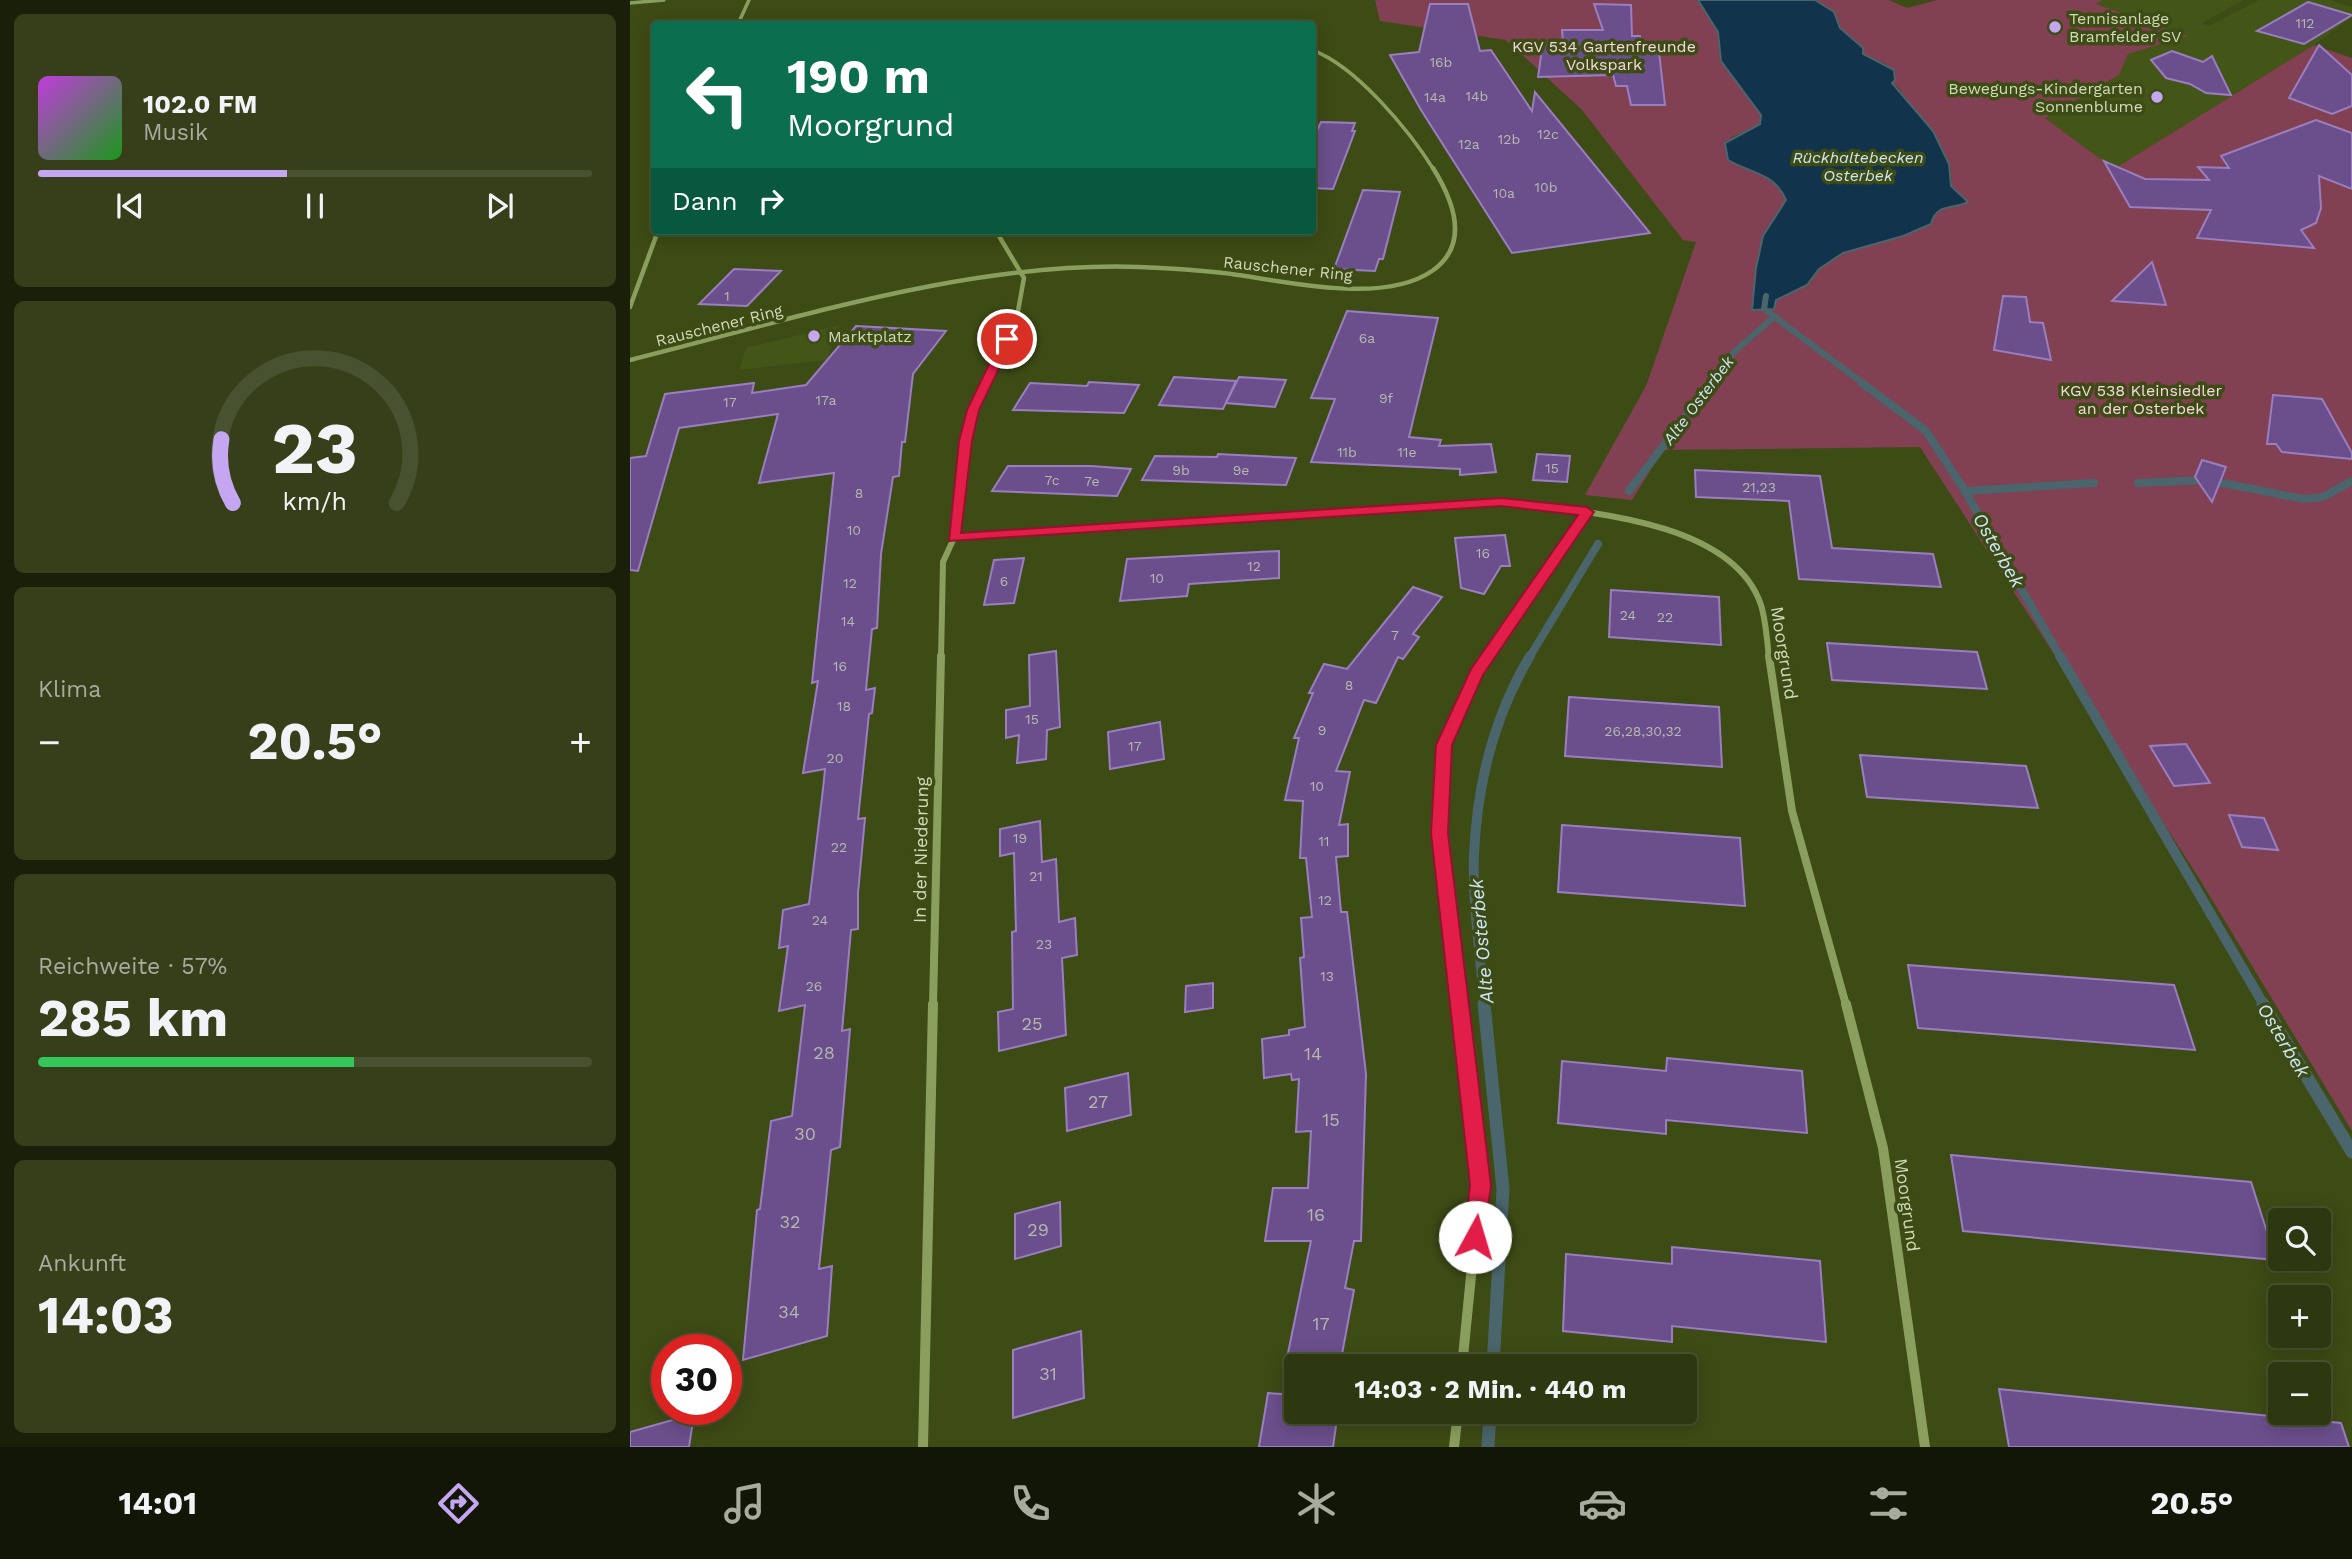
<!DOCTYPE html>
<html lang="de">
<head>
<meta charset="utf-8">
<style>
  body { margin:0; font-family:"Work Sans",sans-serif; background:#363f19; color:#f1f3f6; height:100vh; display:flex; flex-direction:column; font-size:26px; white-space:nowrap }
  * { box-sizing:border-box; margin:0 }
  p { font-size:23px; color:#a7ac9f }
  .icon { flex:none; width:38px; height:38px; fill:none; stroke:currentColor; stroke-width:2; stroke-linecap:round; stroke-linejoin:round }
  .map { position:relative; flex:1; overflow:hidden }
  .side { display:flex; flex-direction:column; gap:14px; padding:14px; background:#191f09; width:630px }
  .side>* { flex:none }
  .top-card { position:absolute; left:21px; top:21px; width:665px; height:214px; border-radius:7px; box-shadow:0 4px 18px #0003,0 0 0 2px #495230; background:#0b6e4f; color:#fff; overflow:hidden }
  .controls { position:absolute; left:1638px; top:1208px; display:grid; gap:14px }
  .controls a { display:grid; place-items:center; width:63px; height:63px; border-radius:7px; background:#2e3810; box-shadow:0 4px 18px #0003,0 0 0 2px #495230; font-size:35px }
  .speed { position:absolute; left:21px; top:1334px; display:flex; gap:14px; font-size:35px; font-weight:700; text-align:center }
  .speed>* { display:grid; place-content:center; width:91px; height:91px; border-radius:50%; background:#2e3810; box-shadow:0 4px 18px #0003,0 0 0 2px #495230; line-height:1 }
  .speed .limit { border:10px solid #d22; background:#fff; color:#111 }
  .pin { position:absolute; display:grid; place-items:center; width:60px; height:60px; color:#fff; margin:-30px; border:4px solid #fff; border-radius:50%; box-shadow:0 2px 7px #0007 }
  .me { position:absolute; width:77px; margin:-38px; rotate:6deg; stroke-linejoin:round; filter:drop-shadow(0 0 5px #0008) }
  .turn { display:flex; align-items:center; gap:24px; height:147px; padding:0 21px; font-size:32px }
  .turn .icon { width:91px; height:91px; stroke-width:2.5 }
  .turn b { display:block; font-size:49px; line-height:60px }
  .then { display:flex; align-items:center; height:66px; padding:0 21px; background:#0003; gap:14px; font-size:26px }
  .big { font-size:52px; font-weight:700; line-height:1.1 }
  .side .widget { flex:1; display:flex; flex-direction:column; justify-content:center; gap:10px; min-width:0; padding:0 24px; border-radius:10px; background:#363f19 }
  .side .dial { align-items:center; gap:0 }
  .dial svg { height:182px; overflow:visible; fill:none; stroke:#495230; stroke-width:7; stroke-linecap:round; text-anchor:middle }
  .dial text { fill:#f1f3f6; stroke:none }
  .song { display:flex; align-items:center; gap:21px }
  .cover { width:84px; height:84px; border-radius:10px; background:linear-gradient(135deg,hsl(290 70% 55%),hsl(120 70% 35%)) }
  .played { height:7px; border-radius:4px; background:linear-gradient(90deg,#c5a6f0 45%,#495230 45%) }
  .keys { display:flex; justify-content:space-around; direction:ltr }
  .heat { display:flex; justify-content:space-between; align-items:center; font-size:38px; direction:ltr }
  .charge { height:10px; border-radius:5px; background:linear-gradient(90deg,#34c759 57%,#495230 0) }
  .trip { position:absolute; left:654px; top:1354px; width:413px; height:70px; border-radius:7px; background:#2e3810; box-shadow:0 4px 18px #0003,0 0 0 2px #495230; font-weight:700; line-height:70px; text-align:center }
  .menu { display:flex; height:112px; justify-content:space-around; align-items:center; background:#121606; color:#a7ac9f }
  .menu .icon { width:49px; height:49px }
  .menu .current { color:#c5a6f0 }
  .menu b { font-size:32px; color:#f1f3f6 }
  main { display:flex; flex:1; min-height:0 }
  .map>svg:first-child { display:block }
  .built { fill:#445518 }
  .green { fill:#824053 }
  .water { fill:#11334b; stroke:#4a656b; stroke-width:2 }
  .lines { fill:none; stroke-linecap:round; stroke-linejoin:round }
  .stream-far3 { stroke:#4a656b; stroke-width:6 }
  .stream-far2 { stroke:#4a656b; stroke-width:8 }
  .stream-far1 { stroke:#4a656b; stroke-width:10 }
  .stream { stroke:#4a656b; stroke-width:13 }
  .building { fill:#6a4f8c; stroke:#9a7ebf; stroke-width:2 }
  .minor-far4 { stroke:#8a9f5d; stroke-width:3.5 }
  .minor-far3 { stroke:#8a9f5d; stroke-width:4.5 }
  .minor-far2 { stroke:#8a9f5d; stroke-width:6 }
  .minor-far1 { stroke:#8a9f5d; stroke-width:8 }
  .minor { stroke:#8a9f5d; stroke-width:10 }
  .route { fill:#e11d48; stroke:#92132f; stroke-width:2 }
  .poi-dot { fill:#c5a6f0; stroke:#3d4b15; stroke-width:2.5 }
  .labels { text-anchor:middle; stroke-width:7; stroke-linejoin:round; paint-order:stroke }
  .number-label { font-size:14px; fill:#b6b8ac }
  .far-poi-label { font-size:16px; fill:#cfdbb7; stroke:#3d4b15; text-anchor:start }
  .far-park-label { font-size:16px; fill:#f6d7de; stroke:#3d4b15 }
  .far-water-label { font-size:16px; font-style:italic; fill:#cee5f8; stroke:#3d4b15 }
  .far-street-label { font-size:16px; fill:#cfdbb7; stroke:#3d4b15 }
  .street-label { font-size:18px; fill:#cfdbb7; stroke:#3d4b15 }
  .near-number-label { font-size:18px; fill:#b6b8ac }
  .water-label { font-size:19px; font-style:italic; fill:#cee5f8; stroke:#3d4b15 }
</style>
</head>
<body>
<main>
<section class="side">
<div class="widget">
<div class="song"><i class="cover"></i><div><b>102.0 FM</b><p>Musik</p></div></div>
<div class="played"></div>
<div class="keys"><svg class="icon" aria-label="previous" viewBox="0 0 24 24"><path d="M18 5L8 12l10 7zM5 5v14"/></svg><svg class="icon" aria-label="pause" viewBox="0 0 24 24"><path d="M8 5v14M16 5v14"/></svg><svg class="icon" aria-label="next" viewBox="0 0 24 24"><path d="M6 5l10 7-10 7zM19 5v14"/></svg></div>
</div>
<div class="widget dial"><svg viewBox="0 0 100 80">
<path d="M14 69A42 42 0 1 1 86 69"/>
<path d="M14 69A42 42 0 0 1 9 41" stroke="#c5a6f0"/>
<text x="50" y="56" font-size="32" font-weight="700">23</text>
<text x="50" y="72" font-size="11">km/h</text>
</svg></div>
<div class="widget"><p>Klima</p>
<div class="heat"><a>−</a><b class="big">20.5°</b><a>+</a></div>
</div>
<div class="widget"><p>Reichweite · 57%</p><b class="big">285 km</b><div class="charge"></div></div>
<div class="widget"><p>Ankunft</p><b class="big">14:03</b></div>
</section>
<div class="map">
<svg width="1722" height="1447" viewBox="0 0 1722 1447">
  <rect width="100%" height="100%" fill="#3d4b15"/>
  <g class="built">
    <polygon points="1472,0 1613,0 1572,23 1579,26 1629,0 1698,0 1722,7 1722,17 1684,45 1484,169 1415,118 1489,75 1498,54 1557,35 1465,4"/>
    <polygon points="210,325 196,360 109,370 116,348"/>
  </g>
  <path class="green" d="M 745,0 L 1068,0 L 1088,32 L 1091,61 L 1131,115 L 1130,124 L 1100,138 L 1105,164 C 1127,171 1147,178 1156,200 L 1152,208 L 1146,300 L 1177,285 L 1189,269 L 1213,253 L 1273,236 L 1301,224 C 1305,209 1315,205 1331,205 L 1331,198 L 1321,186 C 1327,152 1284,114 1269,88 L 1261,83 L 1256,64 L 1233,54 L 1226,41 L 1210,28 L 1205,16 L 1185,0 L 1259,0 L 1277,8 L 1307,0 L 1472,0 L 1466,4 L 1558,36 L 1498,54 L 1489,75 L 1415,118 L 1484,169 L 1684,45 L 1722,58 L 1722,1131 L 1567,875 L 1290,447 L 1033,450 L 1002,500 L 955,495 L 1016,386 L 1066,242 L 1053,240 L 952,110 L 876,40 L 750,21 Z"/>
  <path class="water" d="M 1068,0 L 1185,0 L 1204,12 L 1210,28 L 1233,48 L 1233,54 L 1264,70 L 1265,80 L 1262,83 L 1303,131 L 1319,164 L 1321,186 L 1338,202 C 1322,210 1306,203 1301,224 L 1273,236 L 1213,253 L 1189,269 L 1177,285 L 1146,300 L 1144,309 L 1122,310 L 1126,268 L 1133,236 L 1156,200 C 1145,173 1120,173 1098,160 L 1095,143 L 1130,124 L 1131,115 L 1091,61 L 1088,32 Z"/>
  <g class="lines">
    <g class="stream-far3">
      <polyline points="1136,296 1134,309 1234,384"/>
      <polyline points="1080,384 1104,352 1145,316"/>
    </g>
    <g class="stream-far2">
      <polyline points="1232,383 1296,431 1335,491 1431,658"/>
      <polyline points="1508,483 1577,480 1674,499 1693,497 1722,481"/>
      <polyline points="999,491 1081,383"/>
      <polyline points="1335,491 1464,483"/>
      <polyline points="899,658 968,544"/>
    </g>
    <g class="stream-far1">
      <polyline points="1430,656 1634,1005"/>
      <path d="M 854,1005 C 851,956 842,904 844,855 C 847,785 864,716 900,656"/>
    </g>
    <g class="stream">
      <polyline points="854,1004 873,1189 863,1367"/>
      <polyline points="1633,1004 1722,1152"/>
      <polyline points="858,1447 860,1412"/>
    </g>
  </g>
  <g class="building">
    <polygon points="1678,2 1722,15 1674,44 1627,31"/>
    <polygon points="800,4 838,4 850,51 861,50 902,111 905,92 1020,233 882,253 791,110 760,55 789,52"/>
    <polygon points="964,4 1001,5 1002,36 1010,36 1010,42 1028,43 1035,105 1001,105 997,86 986,86 983,75 908,77 913,42 933,42 932,30 973,30"/>
    <polygon points="1689,45 1722,75 1722,106 1702,114 1659,98"/>
    <polygon points="1542,51 1573,62 1582,56 1601,95 1576,93 1560,84 1536,78 1521,60"/>
    <polygon points="1686,120 1722,133 1722,189 1689,176 1691,208 1686,223 1671,230 1684,248 1567,238 1581,210 1500,207 1474,161 1515,179 1579,180 1568,167 1599,168 1591,156"/>
    <polygon points="691,122 725,123 722,131 725,131 703,189 682,188 682,141"/>
    <polygon points="733,190 770,192 753,259 749,259 745,271 704,269"/>
    <polygon points="1522,262 1536,305 1482,301"/>
    <polygon points="104,269 151,271 117,306 69,304"/>
    <polygon points="1373,296 1396,297 1400,322 1413,323 1421,360 1364,350"/>
    <polygon points="717,311 808,318 779,437 811,440 809,446 861,444 866,472 830,475 830,469 681,462 705,399 681,398"/>
    <polygon points="226,326 316,331 283,374 275,442 272,442 269,476 263,477 251,554 247,628 242,629 236,690 245,688 242,713 239,714 228,819 235,818 228,893 228,929 221,930 212,1031 220,1029 210,1147 201,1150 189,1269 202,1266 197,1336 113,1360 127,1210 130,1209 141,1121 162,1116 175,1005 149,1011 158,946 149,948 153,910 179,904 193,789 195,769 173,773 188,681 182,683 204,473 129,483 148,414 49,428 8,571 0,570 0,458 16,456 35,394 124,383 122,393 176,385"/>
    <polygon points="544,377 606,381 593,409 529,405"/>
    <polygon points="609,377 656,380 645,407 596,403"/>
    <polygon points="459,382 509,385 494,413 383,410 400,383 457,386"/>
    <polygon points="1643,395 1692,399 1722,453 1722,459 1652,452 1646,444 1637,444"/>
    <polygon points="588,454 666,458 656,485 512,480 525,456 587,457"/>
    <polygon points="907,454 940,456 937,482 903,480"/>
    <polygon points="1572,460 1596,467 1582,502 1565,477"/>
    <polygon points="378,466 461,466 501,469 487,496 362,491"/>
    <polygon points="1065,470 1190,476 1202,548 1303,554 1311,587 1169,579 1159,501 1066,497"/>
    <polygon points="875,535 880,566 871,566 854,594 831,588 825,538"/>
    <polygon points="649,551 649,578 559,584 557,596 490,601 497,559"/>
    <polygon points="394,558 384,603 354,605 364,560"/>
    <polygon points="783,587 812,597 783,634 789,637 773,659 768,657 746,703 734,700 706,771 720,772 709,825 718,824 718,856 706,857 711,912 717,912 736,1074 731,1241 724,1241 715,1288 724,1290 710,1365 657,1358 681,1241 635,1241 643,1188 678,1188 681,1131 666,1132 669,1079 662,1080 661,1074 634,1078 632,1039 659,1035 659,1030 675,1027 670,958 674,957 671,918 682,917 676,858 670,858 673,801 655,800 669,738 664,738 683,693 679,693 694,664 717,669"/>
    <polygon points="981,590 1089,597 1091,645 979,637"/>
    <polygon points="1197,643 1347,652 1357,689 1202,680"/>
    <polygon points="426,651 430,727 417,730 416,759 387,763 389,735 376,738 376,710 400,706 399,655"/>
    <polygon points="939,697 1089,707 1092,767 935,756"/>
    <polygon points="530,722 534,759 480,769 478,732"/>
    <polygon points="1556,744 1580,783 1544,786 1520,746"/>
    <polygon points="1230,755 1396,766 1408,808 1237,797"/>
    <polygon points="1599,815 1634,818 1648,850 1612,847"/>
    <polygon points="410,821 412,862 426,859 429,922 445,918 447,955 432,958 436,1035 369,1051 368,1012 383,1009 382,932 386,931 384,853 370,856 370,829"/>
    <polygon points="932,825 1110,838 1115,906 928,892"/>
    <polygon points="1278,965 1544,985 1565,1050 1288,1028"/>
    <polygon points="583,983 583,1008 555,1012 556,986"/>
    <polygon points="1037,1058 1172,1071 1177,1133 1036,1120 1036,1134 928,1123 932,1061 1036,1071"/>
    <polygon points="498,1073 501,1115 437,1131 435,1088"/>
    <polygon points="1321,1155 1621,1182 1646,1260 1333,1231"/>
    <polygon points="430,1202 431,1246 385,1259 385,1214"/>
    <polygon points="1042,1247 1190,1261 1196,1342 1042,1326 1042,1342 933,1331 936,1254 1042,1264"/>
    <polygon points="451,1331 454,1398 383,1418 383,1350"/>
    <polygon points="1369,1389 1711,1423 1719,1447 1379,1447"/>
    <polygon points="638,1393 667,1395 667,1412 708,1412 703,1447 629,1447"/>
    <polygon points="64,1414 59,1447 0,1447 0,1432"/>
  </g>
  <g class="lines">
    <g class="minor-far4">
      <polyline points="0,3 34,0"/>
      <polyline points="108,24 119,0"/>
      <path d="M 682,50 C 726,66 779,130 804,170"/>
    </g>
    <g class="minor-far3">
      <polyline points="0,307 28,231"/>
      <path d="M 0,360 C 164,319 340,261 509,267 C 537,268 566,270 594,273 C 652,280 751,306 802,271 C 841,244 823,200 803,168"/>
      <polyline points="356,384 386,322 394,278 366,231"/>
    </g>
    <g class="minor-far2">
      <path d="M 324,538 L 871,502 C 947,511 1102,518 1131,605 C 1136,621 1137,641 1139,658"/>
      <polyline points="311,658 313,562 324,538 335,441 343,410 356,383"/>
      <polyline points="857,658 957,512"/>
    </g>
    <g class="minor-far1">
      <polyline points="1139,656 1162,811 1216,1005"/>
      <polyline points="303,1005 311,656"/>
      <polyline points="830,1005 810,833 814,745 846,673 858,656"/>
    </g>
    <g class="minor">
      <polyline points="829,1004 850,1185 832,1367"/>
      <polyline points="1216,1004 1253,1148 1295,1447"/>
      <polyline points="293,1447 303,1004"/>
      <polyline points="824,1447 828,1412"/>
    </g>
  </g>
  <polygon class="route" points="377,336 383,339 349,410 342,441 331,533 871,498 957,507 964,512 853,675 822,745 818,833 861,1185 853,1245 845,1248 837,1245 834,1237 840,1185 801,833 806,745 841,669 948,515 871,506 319,541 329,441 337,410 371,339"/>
  <g class="poi-dot">
    <circle cx="1425" cy="27" r="7"/>
    <circle cx="1527" cy="97" r="7"/>
    <circle cx="184" cy="336" r="7"/>
  </g>
  <g class="labels">
    <g class="number-label">
      <text x="1675" y="28">112</text>
      <text x="811" y="67">16b</text>
      <text x="847" y="101">14b</text>
      <text x="805" y="102">14a</text>
      <text x="918" y="139">12c</text>
      <text x="879" y="144">12b</text>
      <text x="839" y="149">12a</text>
      <text x="916" y="192">10b</text>
      <text x="874" y="198">10a</text>
      <text x="97" y="301">1</text>
      <text x="737" y="343">6a</text>
      <text x="756" y="403">9f</text>
      <text x="196" y="405">17a</text>
      <text x="100" y="407">17</text>
      <text x="717" y="457">11b</text>
      <text x="777" y="457">11e</text>
      <text x="922" y="473">15</text>
      <text x="551" y="475">9b</text>
      <text x="611" y="475">9e</text>
      <text x="422" y="485">7c</text>
      <text x="462" y="486">7e</text>
      <text x="1129" y="492">21,23</text>
      <text x="229" y="498">8</text>
      <text x="224" y="535">10</text>
      <text x="853" y="558">16</text>
      <text x="624" y="571">12</text>
      <text x="527" y="583">10</text>
      <text x="374" y="586">6</text>
      <text x="220" y="588">12</text>
      <text x="998" y="620">24</text>
      <text x="1035" y="622">22</text>
      <text x="218" y="626">14</text>
      <text x="765" y="640">7</text>
      <text x="210" y="671">16</text>
      <text x="719" y="690">8</text>
      <text x="214" y="711">18</text>
      <text x="402" y="724">15</text>
      <text x="692" y="735">9</text>
      <text x="1013" y="736">26,28,30,32</text>
      <text x="505" y="751">17</text>
      <text x="205" y="763">20</text>
      <text x="687" y="791">10</text>
      <text x="390" y="843">19</text>
      <text x="694" y="846">11</text>
      <text x="209" y="852">22</text>
      <text x="406" y="881">21</text>
      <text x="695" y="905">12</text>
      <text x="190" y="925">24</text>
      <text x="414" y="949">23</text>
      <text x="697" y="981">13</text>
      <text x="184" y="991">26</text>
    </g>
    <g class="far-poi-label">
      <text x="1439" y="24">Tennisanlage<tspan x="1439" dy="18">Bramfelder SV</tspan></text>
      <text x="1513" y="94" text-anchor="end">Bewegungs-Kindergarten<tspan x="1513" dy="18">Sonnenblume</tspan></text>
      <text x="198" y="342">Marktplatz</text>
    </g>
    <g class="far-park-label">
      <text x="974" y="52">KGV 534 Gartenfreunde<tspan x="974" dy="18">Volkspark</tspan></text>
      <text x="1511" y="396">KGV 538 Kleinsiedler<tspan x="1511" dy="18">an der Osterbek</tspan></text>
    </g>
    <g class="far-water-label">
      <text x="1228" y="163">Rückhaltebecken<tspan x="1228" dy="18">Osterbek</tspan></text>
      <text transform="translate(1068 400) rotate(-53)" y="6">Alte Osterbek</text>
    </g>
    <g class="far-street-label">
      <text transform="translate(658 268) rotate(6)" y="6">Rauschener Ring</text>
      <text transform="translate(89 325) rotate(-14)" y="6">Rauschener Ring</text>
    </g>
    <g class="street-label">
      <text transform="translate(1154 653) rotate(81)" y="6">Moorgrund</text>
      <text transform="translate(291 850) rotate(-89)" y="6">In der Niederung</text>
      <text transform="translate(1277 1205) rotate(82)" y="6">Moorgrund</text>
    </g>
    <g class="near-number-label">
      <text x="402" y="1030">25</text>
      <text x="194" y="1059">28</text>
      <text x="683" y="1060">14</text>
      <text x="468" y="1108">27</text>
      <text x="701" y="1126">15</text>
      <text x="175" y="1140">30</text>
      <text x="686" y="1221">16</text>
      <text x="160" y="1228">32</text>
      <text x="408" y="1236">29</text>
      <text x="159" y="1318">34</text>
      <text x="691" y="1330">17</text>
      <text x="418" y="1380">31</text>
    </g>
    <g class="water-label">
      <text transform="translate(1369 550) rotate(60)" y="7">Osterbek</text>
      <text transform="translate(851 941) rotate(-95)" y="7">Alte Osterbek</text>
      <text transform="translate(1654 1040) rotate(59)" y="7">Osterbek</text>
    </g>
  </g>
</svg>
<div class="controls">
<a><svg class="icon" aria-label="search" viewBox="0 0 24 24"><circle cx="10" cy="10" r="6"/><path d="M15 15l6 6"/></svg></a>
<a>+</a>
<a>−</a>
</div>
<div class="speed"><div class="limit">30</div></div>
<div class="pin" style="left:377px;top:339px;background:#d93025"><svg class="icon" aria-label="arrive" viewBox="0 0 24 24"><path d="M6 21V4h12l-3 4 3 4H6"/></svg></div>
<svg class="me" style="left:845px;top:1237px" viewBox="-20 -20 40 40"><circle r="19" fill="#fff"/><path d="M0-13L10 11 0 6-10 11z" fill="#e11d48"/></svg>
<div class="trip">14:03 · 2 Min. · 440 m</div>
<div class="top-card">
<div class="turn"><svg class="icon" aria-label="left" viewBox="0 0 24 24"><path d="M17 20v-9H6M10 6l-5 5 5 5"/></svg><div><b>190 m</b>Moorgrund</div></div>
<div class="then">Dann<svg class="icon" aria-label="right" viewBox="0 0 24 24"><path d="M7 20v-9h11M14 6l5 5-5 5"/></svg></div>
</div>
</div>
</main>
<nav class="menu">
<b>14:01</b>
<svg class="icon current" aria-label="directions" viewBox="0 0 24 24"><path d="M12 3l9 9-9 9-9-9zM9 14v-3h6M13 9l2 2-2 2"/></svg>
<svg class="icon" aria-label="music" viewBox="0 0 24 24"><path d="M9 18V5l10-2v13"/><circle cx="6" cy="18" r="3"/><circle cx="16" cy="16" r="3"/></svg>
<svg class="icon" aria-label="phone" viewBox="0 0 24 24"><path d="M5 4h4l2 5-3 2q2 4 5 5l2-3 5 2v4C11 20 4 13 5 4z"/></svg>
<svg class="icon" aria-label="climate" viewBox="0 0 24 24"><path d="M12 3v18M4 7l16 10M4 17L20 7"/></svg>
<svg class="icon" aria-label="car" viewBox="0 0 24 24"><path d="M5 17H2v-5l4-1 3-4h7l3 4 3 1v5h-3M9 17h6M6 11h13"/><circle cx="7" cy="17" r="2"/><circle cx="17" cy="17" r="2"/></svg>
<svg class="icon" aria-label="filters" viewBox="0 0 24 24"><path d="M4 7h16M4 17h16"/><circle cx="9" cy="7" r="2"/><circle cx="15" cy="17" r="2"/></svg>
<b>20.5°</b>
</nav>
</body>
</html>
